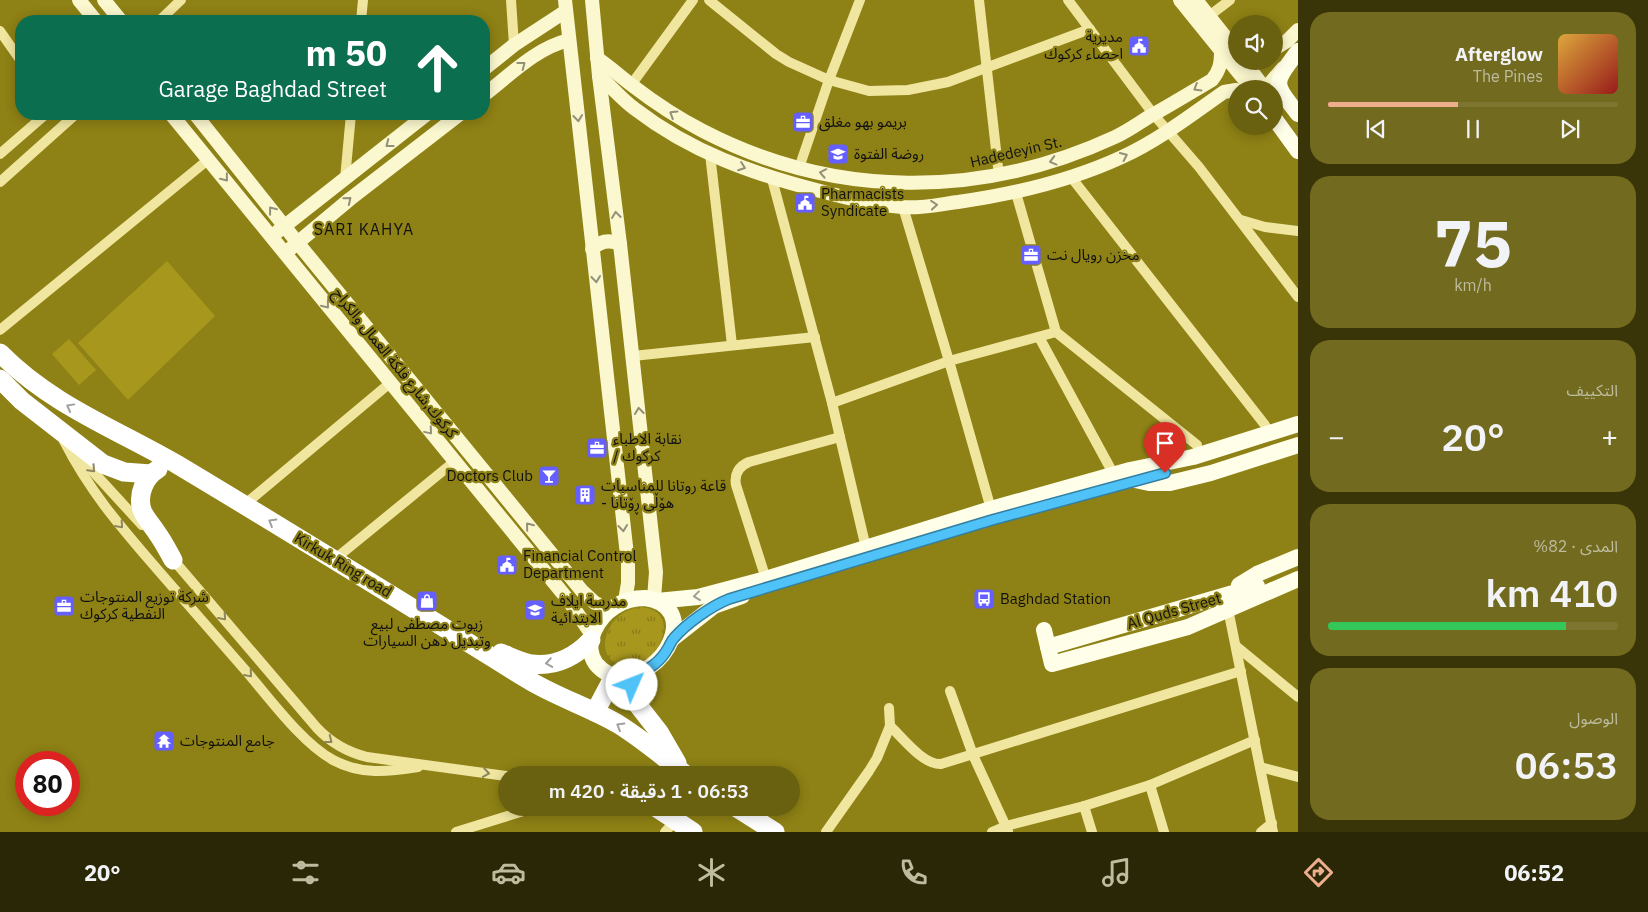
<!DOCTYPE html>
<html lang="ar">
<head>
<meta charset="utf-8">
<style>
  body { margin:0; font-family:"IBM Plex Sans","Noto Sans Arabic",sans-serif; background:#726a1e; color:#f1f3f6; direction:rtl; height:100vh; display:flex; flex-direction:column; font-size:19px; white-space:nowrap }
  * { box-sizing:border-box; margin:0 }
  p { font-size:16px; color:#bebc9f }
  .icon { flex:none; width:28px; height:28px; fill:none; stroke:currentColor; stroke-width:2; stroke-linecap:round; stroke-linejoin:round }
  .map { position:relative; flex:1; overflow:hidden; direction:ltr }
  .drawer { display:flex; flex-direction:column; gap:12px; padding:12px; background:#3a3509; width:350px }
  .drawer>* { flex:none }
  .guide { position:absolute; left:15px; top:15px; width:475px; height:105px; border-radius:20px; box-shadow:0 2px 12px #0003; direction:rtl; background:#0b6e4f; color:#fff; overflow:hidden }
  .controls { position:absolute; left:1228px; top:15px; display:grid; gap:10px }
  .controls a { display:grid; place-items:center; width:55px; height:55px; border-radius:50%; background:#6a6110; box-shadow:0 2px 12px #0003; font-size:25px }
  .speed { position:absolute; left:15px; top:751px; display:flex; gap:10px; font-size:25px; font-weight:700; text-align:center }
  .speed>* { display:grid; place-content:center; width:65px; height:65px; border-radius:50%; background:#6a6110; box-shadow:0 2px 12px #0003; line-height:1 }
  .speed .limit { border:8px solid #d22; background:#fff; color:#111 }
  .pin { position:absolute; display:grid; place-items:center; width:42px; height:42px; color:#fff; margin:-51px -21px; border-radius:50% 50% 50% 0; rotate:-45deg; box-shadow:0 0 5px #0007 }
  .pin .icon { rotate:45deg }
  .me { position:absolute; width:55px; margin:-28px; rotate:46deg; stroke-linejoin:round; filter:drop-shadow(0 0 4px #0008) }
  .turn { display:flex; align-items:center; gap:18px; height:105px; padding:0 20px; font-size:22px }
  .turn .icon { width:65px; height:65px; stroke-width:2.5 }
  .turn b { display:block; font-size:35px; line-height:42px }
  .big { font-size:38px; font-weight:600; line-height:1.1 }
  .drawer .widget { flex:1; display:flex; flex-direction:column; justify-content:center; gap:8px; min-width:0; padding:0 18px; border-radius:20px; background:#726a1e }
  .drawer .dial { align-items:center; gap:0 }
  .dial b { font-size:65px; line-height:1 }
  .song { display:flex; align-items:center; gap:15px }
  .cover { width:60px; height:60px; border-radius:8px; background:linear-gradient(135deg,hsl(40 70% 55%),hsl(0 70% 35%)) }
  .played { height:5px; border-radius:2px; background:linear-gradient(90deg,#eead8d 45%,#7d7530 45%) }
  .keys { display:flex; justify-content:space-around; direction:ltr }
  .heat { display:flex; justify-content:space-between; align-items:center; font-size:28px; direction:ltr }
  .charge { height:8px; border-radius:4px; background:linear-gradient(90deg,#34c759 82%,#7d7530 0) }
  .trip { position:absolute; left:498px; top:766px; width:302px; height:50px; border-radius:25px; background:#6a6110; box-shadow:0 2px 12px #0003; font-weight:600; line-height:50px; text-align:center; direction:rtl }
  .dock { display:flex; height:80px; justify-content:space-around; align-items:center; background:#2a2706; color:#bebc9f }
  .dock .icon { width:35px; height:35px }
  .dock .on { color:#eead8d }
  .dock b { font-size:22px; color:#f1f3f6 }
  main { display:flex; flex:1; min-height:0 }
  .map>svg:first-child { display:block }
  .grass { fill:url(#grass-tufts) }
  .park { fill:#a8971d }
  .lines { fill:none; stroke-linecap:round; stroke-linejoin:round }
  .street { stroke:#f0e6a0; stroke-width:10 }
  .secondary { stroke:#fbf7ce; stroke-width:14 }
  .primary { stroke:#fffee9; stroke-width:16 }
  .highway { stroke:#fff; stroke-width:19 }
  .oneway { stroke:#929079 }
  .oneway2 { stroke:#a0a0a0 }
  .oneway3 { stroke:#8c8660 }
  .oneway4 { stroke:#a09f93 }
  .route-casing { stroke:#337fa1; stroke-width:12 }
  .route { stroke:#4fc3f7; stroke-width:9 }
  .labels { text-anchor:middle; stroke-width:4.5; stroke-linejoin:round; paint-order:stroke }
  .poi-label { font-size:15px; fill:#111; stroke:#8e8115; text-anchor:start }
  .street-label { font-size:15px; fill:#111; stroke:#8e8115 }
  .neighbourhood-label { font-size:16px; letter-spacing:1px; fill:#111; stroke:#8e8115 }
</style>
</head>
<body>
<main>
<section class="drawer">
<div class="widget">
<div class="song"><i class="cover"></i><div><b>Afterglow</b><p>The Pines</p></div></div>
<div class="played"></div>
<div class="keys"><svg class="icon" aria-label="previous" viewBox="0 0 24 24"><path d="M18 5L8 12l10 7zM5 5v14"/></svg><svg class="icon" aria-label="pause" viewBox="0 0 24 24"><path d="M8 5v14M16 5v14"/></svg><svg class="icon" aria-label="next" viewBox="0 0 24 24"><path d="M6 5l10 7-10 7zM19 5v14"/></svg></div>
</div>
<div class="widget dial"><b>75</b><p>km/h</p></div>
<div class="widget"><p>التكييف</p>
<div class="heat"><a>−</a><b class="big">20°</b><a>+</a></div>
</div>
<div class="widget"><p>المدى · 82%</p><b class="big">410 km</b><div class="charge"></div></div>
<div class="widget"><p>الوصول</p><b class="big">06:53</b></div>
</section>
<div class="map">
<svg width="1298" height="832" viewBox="0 0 1298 832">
  <defs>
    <pattern id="grass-tufts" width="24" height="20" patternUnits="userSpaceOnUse" patternTransform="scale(1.25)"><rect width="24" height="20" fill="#a8971d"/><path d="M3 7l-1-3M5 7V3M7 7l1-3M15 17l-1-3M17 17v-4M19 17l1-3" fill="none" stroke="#877a18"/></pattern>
  </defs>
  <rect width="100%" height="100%" fill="#8e8115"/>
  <path class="grass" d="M 638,607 C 691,608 652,681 616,663 C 599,654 604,632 615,620 C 621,613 629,609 638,607 Z"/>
  <g class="park">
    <polygon points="167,261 215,316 128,400 78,343"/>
    <polygon points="69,339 96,370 79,385 52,354"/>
  </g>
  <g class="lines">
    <g class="street">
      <polyline points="511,0 514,45"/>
      <polyline points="709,0 776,54 789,62 829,80 869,91 908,90 948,82 1090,29"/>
      <polyline points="979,0 999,176"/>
      <polyline points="1068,0 1154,115 1199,167 1298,297"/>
      <polyline points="1209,16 1230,0"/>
      <polyline points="159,21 181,0"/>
      <polyline points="361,21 363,0"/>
      <polyline points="0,31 21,61"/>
      <polyline points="631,85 693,0"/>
      <polyline points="0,154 46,114"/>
      <polyline points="710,154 732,345"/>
      <polyline points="799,168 829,80 860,0"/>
      <polyline points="1071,177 1265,425"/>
      <polyline points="345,179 351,114"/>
      <polyline points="772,179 832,403 866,548"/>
      <polyline points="0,182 76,114"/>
      <polyline points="1016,193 1056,332"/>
      <polyline points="903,207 949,361 991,509"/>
      <polyline points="1241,220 1265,227 1298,231"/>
      <polyline points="0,330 209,159"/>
      <polyline points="1039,337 1114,475"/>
      <polyline points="633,356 815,337"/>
      <polyline points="832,403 949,361 1056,332 1197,445"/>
      <path d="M 64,441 C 90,492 120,526 157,569 C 187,603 216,637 246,671 C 270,699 302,743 333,760 C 361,775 388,772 418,767"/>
      <polyline points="76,453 142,525"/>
      <polyline points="244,505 390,383"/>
      <path d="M 170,556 L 317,728 C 331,743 347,752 367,757 L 506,776"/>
      <polyline points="335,559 455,461"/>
      <path d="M 766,579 L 736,485 C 734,474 739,466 749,462 L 840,437"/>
      <polyline points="1228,609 1273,832"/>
      <polyline points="1236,646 1298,697"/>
      <polyline points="950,691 973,755 1008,831"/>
      <path d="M 889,708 L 890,726 C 903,738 923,765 941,764 L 1241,671"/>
      <polyline points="1260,767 1298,777"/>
      <polyline points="1150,785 1164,832"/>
      <polyline points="1084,806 1092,832"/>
      <polyline points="456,832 533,808"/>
      <polyline points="665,832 675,821"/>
      <polyline points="826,832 869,771 877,758 890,726"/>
      <polyline points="992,832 1006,826 1084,806 1150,785 1255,740"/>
      <polyline points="1261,832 1272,823"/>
    </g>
    <g class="secondary">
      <polyline points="79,0 96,21"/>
      <polyline points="104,0 121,21"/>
      <polyline points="565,0 628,564 628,583 625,601"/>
      <polyline points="592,0 599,76 620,244 656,572 654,599"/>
      <polyline points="1180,0 1252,89"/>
      <polyline points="1196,0 1236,50"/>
      <polyline points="1274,49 1287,41 1298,30"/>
      <path d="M 597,58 C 610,67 621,77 633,86 C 655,103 678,118 703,131 C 834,199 981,199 1115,137 C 1126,132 1136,125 1147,118 C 1169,106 1190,93 1212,80 C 1220,70 1221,63 1221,51"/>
      <polyline points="1244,61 1265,89"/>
      <polyline points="484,69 514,45 566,11"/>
      <path d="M 599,76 C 611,86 622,100 635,109 C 691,152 753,174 820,191 C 847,198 874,205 902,207 C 920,209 941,204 958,202 C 1015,194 1070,181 1122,157 C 1159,140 1191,115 1224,92 L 1236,90"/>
      <polyline points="1265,89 1283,68"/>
      <path d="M 484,95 C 510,75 536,48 569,40"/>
      <polyline points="171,114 569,601 592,635"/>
      <polyline points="195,114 297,242 582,591 595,603 611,609"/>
      <polyline points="277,232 427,114"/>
      <polyline points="290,249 350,199 460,114"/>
      <path d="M 592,249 C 600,241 609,239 620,244"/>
    </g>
    <g class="primary">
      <path d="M 1298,51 C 1274,84 1272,81 1298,114"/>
      <polyline points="1274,118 1298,151"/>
      <polyline points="1135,480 1149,483 1170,483 1211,473 1298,445"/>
      <polyline points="1239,585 1257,574 1298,557"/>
      <path d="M 645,598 C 702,606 665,679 619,676 C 610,676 602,671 596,664 C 589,654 589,642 594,631 C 603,610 623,598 645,598 Z"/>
      <polyline points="657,601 698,597 766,579 991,509 1130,470 1193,457 1298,424"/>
      <polyline points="1044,630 1052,664 1188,627 1298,579"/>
      <polyline points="672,639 714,606 742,596"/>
      <polyline points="1048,647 1257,586"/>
    </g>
    <g class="highway">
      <path d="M 0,353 C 51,405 116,429 178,465 C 295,535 411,607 527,679 C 556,697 589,707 618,724 C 642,739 664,757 686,775"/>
      <polyline points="0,379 22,401 103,464 124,472 151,474"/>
      <path d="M 158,469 C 145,477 137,494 142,510 C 145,518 152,525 157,533 C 163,541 168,551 173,560"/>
      <path d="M 501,653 C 511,657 521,662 531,664 C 555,667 575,657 591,640"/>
      <polyline points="634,675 631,685 634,700 659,732 677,763"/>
      <polyline points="595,712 614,676"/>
      <polyline points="657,808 693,832"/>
      <polyline points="737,808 775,832"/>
    </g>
  </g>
  <defs><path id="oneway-chevron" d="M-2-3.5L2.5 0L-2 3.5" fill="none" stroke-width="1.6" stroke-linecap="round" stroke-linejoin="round" transform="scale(1.25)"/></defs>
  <g class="oneway">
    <use href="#oneway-chevron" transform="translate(522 65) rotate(-38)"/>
    <use href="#oneway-chevron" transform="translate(1197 88) rotate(149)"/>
    <use href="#oneway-chevron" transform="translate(673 114) rotate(-148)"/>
    <use href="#oneway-chevron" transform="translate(578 118) rotate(84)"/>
    <use href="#oneway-chevron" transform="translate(389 144) rotate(142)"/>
    <use href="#oneway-chevron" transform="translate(1124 156) rotate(-25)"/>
    <use href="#oneway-chevron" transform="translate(1053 161) rotate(165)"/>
    <use href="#oneway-chevron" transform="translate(742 167) rotate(20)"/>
    <use href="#oneway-chevron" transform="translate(823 173) rotate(-169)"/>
    <use href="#oneway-chevron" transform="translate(225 178) rotate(51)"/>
    <use href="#oneway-chevron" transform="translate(348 200) rotate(-39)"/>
    <use href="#oneway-chevron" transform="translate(934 205) rotate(-5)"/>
    <use href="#oneway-chevron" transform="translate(272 210) rotate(-128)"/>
    <use href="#oneway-chevron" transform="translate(616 215) rotate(-97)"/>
    <use href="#oneway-chevron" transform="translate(596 279) rotate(84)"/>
    <use href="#oneway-chevron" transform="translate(326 305) rotate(51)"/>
    <use href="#oneway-chevron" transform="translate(639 411) rotate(-96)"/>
    <use href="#oneway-chevron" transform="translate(429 431) rotate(50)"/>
    <use href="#oneway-chevron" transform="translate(529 526) rotate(-129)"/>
    <use href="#oneway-chevron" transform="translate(623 528) rotate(84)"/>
  </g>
  <g class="oneway2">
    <use href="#oneway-chevron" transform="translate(70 407) rotate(-151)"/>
    <use href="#oneway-chevron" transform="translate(272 522) rotate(-149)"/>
    <use href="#oneway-chevron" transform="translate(549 663) rotate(171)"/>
    <use href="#oneway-chevron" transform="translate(620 726) rotate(-149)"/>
  </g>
  <g class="oneway3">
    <use href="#oneway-chevron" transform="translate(92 469) rotate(47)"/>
    <use href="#oneway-chevron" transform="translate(120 525) rotate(49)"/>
    <use href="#oneway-chevron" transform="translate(223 617) rotate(49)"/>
    <use href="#oneway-chevron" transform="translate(249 674) rotate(49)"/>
    <use href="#oneway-chevron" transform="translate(329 740) rotate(38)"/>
    <use href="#oneway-chevron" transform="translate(486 773) rotate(8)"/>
  </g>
  <use class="oneway4" href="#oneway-chevron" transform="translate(697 596) rotate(173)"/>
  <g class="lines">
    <g class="route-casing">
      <path id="route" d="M 632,685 L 634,675 C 649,670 661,661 668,648 C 670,645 671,641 674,638 C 686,624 711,606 729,599 L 992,520 L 1165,473"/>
    </g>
    <use href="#route" class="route"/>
  </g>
  <defs>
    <g id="civic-square" transform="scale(1.125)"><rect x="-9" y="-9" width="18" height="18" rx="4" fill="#665fff" stroke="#8e8115"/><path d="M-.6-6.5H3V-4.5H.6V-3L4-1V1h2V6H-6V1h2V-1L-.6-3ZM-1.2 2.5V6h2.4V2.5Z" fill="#fff"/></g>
    <g id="office-square" transform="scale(1.125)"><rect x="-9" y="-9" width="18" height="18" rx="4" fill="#665fff" stroke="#8e8115"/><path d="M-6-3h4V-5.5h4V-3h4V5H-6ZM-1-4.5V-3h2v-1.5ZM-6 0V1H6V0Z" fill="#fff"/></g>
    <g id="school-square" transform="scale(1.125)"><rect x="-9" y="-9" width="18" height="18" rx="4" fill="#665fff" stroke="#8e8115"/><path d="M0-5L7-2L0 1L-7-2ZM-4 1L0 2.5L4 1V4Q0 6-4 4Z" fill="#fff"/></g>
    <g id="bar-square" transform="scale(1.125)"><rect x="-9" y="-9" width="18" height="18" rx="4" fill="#665fff" stroke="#8e8115"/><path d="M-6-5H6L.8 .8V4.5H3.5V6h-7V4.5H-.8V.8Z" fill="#fff"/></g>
    <g id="building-square" transform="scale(1.125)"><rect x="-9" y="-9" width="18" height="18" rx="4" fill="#665fff" stroke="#8e8115"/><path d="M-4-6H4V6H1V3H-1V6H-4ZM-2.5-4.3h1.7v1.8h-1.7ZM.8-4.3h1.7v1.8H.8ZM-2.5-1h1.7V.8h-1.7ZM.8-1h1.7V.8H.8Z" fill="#fff"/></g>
    <g id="bus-square" transform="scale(1.125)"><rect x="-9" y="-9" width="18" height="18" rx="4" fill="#665fff" stroke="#8e8115"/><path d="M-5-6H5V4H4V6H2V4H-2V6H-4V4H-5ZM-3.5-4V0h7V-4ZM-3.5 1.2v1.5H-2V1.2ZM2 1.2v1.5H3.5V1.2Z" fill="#fff"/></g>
    <g id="shop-square" transform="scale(1.125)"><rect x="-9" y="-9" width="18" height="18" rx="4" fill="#665fff" stroke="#8e8115"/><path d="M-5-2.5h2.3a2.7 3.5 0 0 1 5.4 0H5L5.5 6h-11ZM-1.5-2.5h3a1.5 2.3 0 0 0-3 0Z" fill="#fff"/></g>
    <g id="temple-square" transform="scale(1.125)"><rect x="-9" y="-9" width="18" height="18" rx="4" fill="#665fff" stroke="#8e8115"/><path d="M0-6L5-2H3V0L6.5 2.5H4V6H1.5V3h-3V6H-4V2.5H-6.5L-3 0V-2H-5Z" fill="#fff"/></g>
  </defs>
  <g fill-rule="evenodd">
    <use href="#civic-square" x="1139" y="46"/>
    <use href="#office-square" x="803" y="122"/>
    <use href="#school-square" x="838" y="154"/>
    <use href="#civic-square" x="805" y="203"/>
    <use href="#office-square" x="1031" y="255"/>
    <use href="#office-square" x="597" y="448"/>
    <use href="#bar-square" x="549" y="476"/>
    <use href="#building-square" x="585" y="495"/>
    <use href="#civic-square" x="507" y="565"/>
    <use href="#bus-square" x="984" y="599"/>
    <use href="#shop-square" x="427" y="601"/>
    <use href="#office-square" x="64" y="606"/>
    <use href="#school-square" x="535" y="610"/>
    <use href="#temple-square" x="164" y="741"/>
  </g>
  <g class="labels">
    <g class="poi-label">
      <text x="1123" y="42" text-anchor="end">مديرية<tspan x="1123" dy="17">احصاء كركوك</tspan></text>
      <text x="819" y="127">بريمو بهو مغلق</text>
      <text x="854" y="159">روضة الفتوة</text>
      <text x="821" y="199">Pharmacists<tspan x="821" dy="17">Syndicate</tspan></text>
      <text x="1047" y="260">مخزن رويال نت</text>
      <text x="613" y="444">نقابة الاطباء<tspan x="613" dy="17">/ كركوك</tspan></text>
      <text x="533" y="481" text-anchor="end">Doctors Club</text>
      <text x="601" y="491">قاعة روتانا للمناسبات<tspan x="601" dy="17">- هۆڵی ڕۆتانا</tspan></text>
      <text x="523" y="561">Financial Control<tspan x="523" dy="17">Department</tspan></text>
      <text x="80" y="602">شركة توزيع المنتوجات<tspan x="80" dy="17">النفطية كركوك</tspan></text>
      <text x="1000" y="604">Baghdad Station</text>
      <text x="551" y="606">مدرسة ايلاف<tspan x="551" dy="17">الابتدائية</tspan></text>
      <text x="427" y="629" text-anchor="middle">زيوت مصطفى لبيع<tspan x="427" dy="17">وتبديل دهن السيارات</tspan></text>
      <text x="180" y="746">جامع المنتوجات</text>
    </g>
    <g class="street-label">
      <text transform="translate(1016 152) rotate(-13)" y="5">Hadedeyin St.</text>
      <text transform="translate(395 363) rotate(51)" y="5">كركوك,شارع فلكة العمال والكراج</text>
      <text transform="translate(343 565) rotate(31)" y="5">Kirkuk Ring road</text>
      <text transform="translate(1174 611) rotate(-16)" y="5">Al Quds Street</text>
    </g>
    <g class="neighbourhood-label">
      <text x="364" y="235">SARI KAHYA</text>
    </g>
  </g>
</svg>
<div class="controls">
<a><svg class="icon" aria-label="sound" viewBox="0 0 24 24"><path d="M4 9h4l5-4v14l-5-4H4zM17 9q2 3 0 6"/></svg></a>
<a><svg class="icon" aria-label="search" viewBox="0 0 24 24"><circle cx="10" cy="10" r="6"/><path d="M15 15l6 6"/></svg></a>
</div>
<div class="speed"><div class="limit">80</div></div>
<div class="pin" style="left:1165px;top:473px;background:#d93025"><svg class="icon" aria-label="arrive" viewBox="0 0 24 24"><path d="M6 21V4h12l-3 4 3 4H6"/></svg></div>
<svg class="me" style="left:632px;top:685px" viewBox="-20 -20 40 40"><circle r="19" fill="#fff"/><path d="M0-13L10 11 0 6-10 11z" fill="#4fc3f7"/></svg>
<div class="trip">06:53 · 1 دقيقة · 420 m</div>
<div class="guide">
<div class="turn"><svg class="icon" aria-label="ahead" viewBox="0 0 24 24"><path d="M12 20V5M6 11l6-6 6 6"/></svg><div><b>50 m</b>Garage Baghdad Street</div></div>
</div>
</div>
</main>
<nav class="dock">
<b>06:52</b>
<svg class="icon on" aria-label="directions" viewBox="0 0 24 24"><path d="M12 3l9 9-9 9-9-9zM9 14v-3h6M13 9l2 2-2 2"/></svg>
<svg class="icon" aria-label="music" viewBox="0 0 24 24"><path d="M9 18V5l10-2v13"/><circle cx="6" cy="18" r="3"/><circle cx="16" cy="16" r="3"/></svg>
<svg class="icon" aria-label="phone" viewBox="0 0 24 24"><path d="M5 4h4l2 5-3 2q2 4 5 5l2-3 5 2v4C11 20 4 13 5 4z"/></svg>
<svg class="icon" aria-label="climate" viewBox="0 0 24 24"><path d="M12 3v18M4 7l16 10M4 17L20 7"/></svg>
<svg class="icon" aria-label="car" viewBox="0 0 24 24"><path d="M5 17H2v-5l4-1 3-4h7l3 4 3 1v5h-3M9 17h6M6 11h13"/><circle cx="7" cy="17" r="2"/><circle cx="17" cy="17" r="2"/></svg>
<svg class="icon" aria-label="filters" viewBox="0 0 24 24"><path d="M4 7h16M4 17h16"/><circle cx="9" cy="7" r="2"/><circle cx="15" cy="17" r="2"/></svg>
<b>20°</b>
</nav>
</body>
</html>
